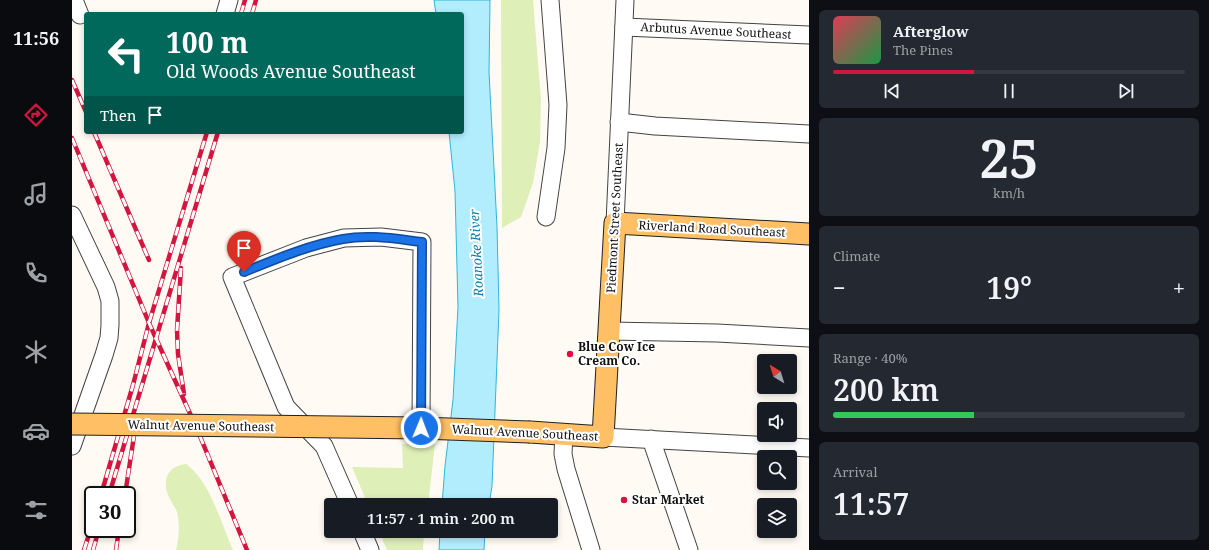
<!DOCTYPE html>
<html lang="en">
<head>
<meta charset="utf-8">
<style>
  body { margin:0; font-family:"Noto Serif",serif; background:#242831; color:#f1f3f6; height:100vh; display:flex; flex-direction:column; font-size:15px; white-space:nowrap }
  * { box-sizing:border-box; margin:0 }
  p { font-size:13px; color:#9ea1a6 }
  .icon { flex:none; width:22px; height:22px; fill:none; stroke:currentColor; stroke-width:2; stroke-linecap:round; stroke-linejoin:round }
  .map { position:relative; flex:1; overflow:hidden }
  .details { display:flex; flex-direction:column; gap:10px; padding:10px; background:#0d0f14; width:400px }
  .details>* { flex:none }
  .hud { position:absolute; left:12px; top:12px; width:380px; height:122px; border-radius:4px; box-shadow:0 2px 6px #0003; background:#00695c; color:#fff; overflow:hidden }
  .needle { width:26px; rotate:322deg }
  .fabs { position:absolute; left:685px; top:354px; display:grid; gap:8px }
  .fabs a { display:grid; place-items:center; width:40px; height:40px; border-radius:4px; background:#171b24; box-shadow:0 2px 6px #0003; font-size:20px }
  .speed { position:absolute; left:12px; top:486px; display:flex; gap:8px; font-size:20px; font-weight:700; text-align:center }
  .speed>* { display:grid; place-content:center; width:52px; height:52px; border-radius:50%; background:#171b24; box-shadow:0 2px 6px #0003; line-height:1 }
  .speed .limit { border:2px solid #111; border-radius:6px; background:#fff; color:#111 }
  .pin { position:absolute; display:grid; place-items:center; width:34px; height:34px; color:#fff; margin:-41px -17px; border-radius:50% 50% 50% 0; rotate:-45deg; box-shadow:0 0 4px #0007 }
  .pin .icon { rotate:45deg }
  .me { position:absolute; width:44px; margin:-22px; rotate:1deg; stroke-linejoin:round; filter:drop-shadow(0 0 3px #0008) }
  .turn { display:flex; align-items:center; gap:14px; height:84px; padding:0 16px; font-size:18px }
  .turn .icon { width:52px; height:52px; stroke-width:2.5 }
  .turn b { display:block; font-size:28px; line-height:34px }
  .then { display:flex; align-items:center; height:38px; padding:0 16px; background:#0003; gap:8px; font-size:15px }
  .big { font-size:30px; font-weight:600; line-height:1.1 }
  .details .widget { flex:1; display:flex; flex-direction:column; justify-content:center; gap:6px; min-width:0; padding:0 14px; border-radius:6px; background:#242831 }
  .details .dial { align-items:center; gap:0 }
  .dial b { font-size:52px; line-height:1 }
  .song { display:flex; align-items:center; gap:12px }
  .cover { width:48px; height:48px; border-radius:6px; background:linear-gradient(135deg,hsl(350 70% 55%),hsl(140 70% 35%)) }
  .played { height:4px; border-radius:2px; background:linear-gradient(90deg,#d2163f 40%,#363941 40%) }
  .keys { display:flex; justify-content:space-around; direction:ltr }
  .heat { display:flex; justify-content:space-between; align-items:center; font-size:22px; direction:ltr }
  .charge { height:6px; border-radius:3px; background:linear-gradient(90deg,#34c759 40%,#363941 0) }
  .trip { position:absolute; left:252px; top:498px; width:234px; height:40px; border-radius:4px; background:#171b24; box-shadow:0 2px 6px #0003; font-weight:600; line-height:40px; text-align:center }
  main { display:flex; flex:1; min-height:0 }
  .dock { display:flex; flex-direction:column; width:72px; justify-content:space-around; align-items:center; background:#090b0e; color:#9ea1a6 }
  .dock .icon { width:28px; height:28px }
  .dock .selected { color:#d2163f }
  .dock b { font-size:18px; color:#f1f3f6 }
  .map>svg:first-child { display:block }
  .green { fill:#deefb7 }
  .water { fill:#b2edfd; stroke:#30b5dd }
  .lines { fill:none; stroke-linecap:round; stroke-linejoin:round }
  .minor-casing { stroke:#434343; stroke-width:19 }
  .major-casing { stroke:#212121; stroke-width:23 }
  .minor { stroke:#fff; stroke-width:17 }
  .major { stroke:#ffbf64; stroke-width:21 }
  .rail-casing { stroke:#d2163f; stroke-width:4.5 }
  .rail { stroke:#fff; stroke-width:3; stroke-dasharray:9; stroke-linecap:butt }
  .major-bridge-casing { stroke:#212121; stroke-width:23; stroke-linecap:butt }
  .major-bridge { stroke:#ffbf64; stroke-width:21 }
  .route-casing { stroke:#114b97; stroke-width:10 }
  .route { stroke:#1a73e8; stroke-width:7 }
  .poi-dot { fill:#d2163f; stroke:#fff; stroke-width:1.5 }
  .labels { text-anchor:middle; stroke-width:4; stroke-linejoin:round; paint-order:stroke }
  .street-label { font-size:12px; fill:#101010; stroke:#fff }
  .poi-label { font-size:12px; font-weight:bold; fill:#101010; stroke:#fff; text-anchor:start }
  .water-label { font-size:13px; font-style:italic; fill:#097fab; stroke:#fff }
</style>
</head>
<body>
<main>
<nav class="dock">
<b>11:56</b>
<svg class="icon selected" aria-label="directions" viewBox="0 0 24 24"><path d="M12 3l9 9-9 9-9-9zM9 14v-3h6M13 9l2 2-2 2"/></svg>
<svg class="icon" aria-label="music" viewBox="0 0 24 24"><path d="M9 18V5l10-2v13"/><circle cx="6" cy="18" r="3"/><circle cx="16" cy="16" r="3"/></svg>
<svg class="icon" aria-label="phone" viewBox="0 0 24 24"><path d="M5 4h4l2 5-3 2q2 4 5 5l2-3 5 2v4C11 20 4 13 5 4z"/></svg>
<svg class="icon" aria-label="climate" viewBox="0 0 24 24"><path d="M12 3v18M4 7l16 10M4 17L20 7"/></svg>
<svg class="icon" aria-label="car" viewBox="0 0 24 24"><path d="M5 17H2v-5l4-1 3-4h7l3 4 3 1v5h-3M9 17h6M6 11h13"/><circle cx="7" cy="17" r="2"/><circle cx="17" cy="17" r="2"/></svg>
<svg class="icon" aria-label="filters" viewBox="0 0 24 24"><path d="M4 7h16M4 17h16"/><circle cx="9" cy="7" r="2"/><circle cx="15" cy="17" r="2"/></svg>
</nav>
<div class="map">
<svg width="737" height="550" viewBox="0 0 737 550">
  <rect width="100%" height="100%" fill="#fffbf4"/>
  <g class="green">
    <polygon points="429,0 461,0 469,100 468,142 461,183 449,217 430,228"/>
    <polygon points="330,444 363,444 356,505 296,505 280,467 331,468"/>
    <path d="M 114,464 C 138,481 149,523 161,550 L 104,550 C 107,538 108,524 105,512 C 103,506 98,501 96,495 C 90,479 96,466 114,464 Z"/>
    <polygon points="307,531 352,531 351,550 315,550"/>
  </g>
  <g class="water">
    <polygon points="362,0 418,0 417,72 425,227 427,310 420,486 417,505 370,505 373,466 381,400 386,307 383,191 377,132 390,132 390,14 364,14"/>
    <polygon points="368,531 413,531 412,550 367,550"/>
  </g>
  <g class="lines">
    <g class="minor-casing">
      <g id="minor">
        <polyline points="2,0 8,15"/>
        <polyline points="153,14 157,0"/>
        <polyline points="552,27 737,35"/>
        <polyline points="547,122 583,126 737,134"/>
        <polyline points="0,215 34,287 38,301 38,325 37,338 32,355 0,446"/>
        <polyline points="474,217 484,148 486,105 478,0"/>
        <polyline points="543,223 553,0"/>
        <polyline points="537,331 645,333 737,338"/>
        <polyline points="492,434 491,454 494,469 519,550"/>
        <polyline points="531,437 737,448"/>
        <polyline points="579,439 617,550"/>
        <polyline points="278,505 252,446 214,407 160,277 234,248 272,238 309,237 350,242 349,428"/>
        <polyline points="290,531 298,550"/>
      </g>
    </g>
    <g class="major-casing">
      <polyline id="major" points="458,432 531,437 543,223 737,234"/>
    </g>
    <use href="#minor" class="minor"/>
    <use href="#major" class="major"/>
    <g class="rail-casing">
      <g id="rail">
        <polyline points="169,14 173,0"/>
        <polyline points="180,14 184,0"/>
        <polyline points="0,80 14,112"/>
        <polyline points="22,132 77,260"/>
        <polyline points="0,138 77,323 125,429 175,550"/>
        <polyline points="109,268 105,330 106,354 112,394"/>
        <polyline points="29,495 61,385 77,323 135,132"/>
        <polyline points="37,495 146,132"/>
        <polyline points="53,495 65,416"/>
        <polyline points="12,550 21,522"/>
        <polyline points="21,550 27,529"/>
        <polyline points="44,550 47,529"/>
      </g>
    </g>
    <use href="#rail" class="rail"/>
    <g class="major-bridge-casing">
      <polyline id="major-bridge" points="0,424 349,428 458,432"/>
    </g>
    <use href="#major-bridge" class="major-bridge"/>
  </g>
  <g class="lines">
    <g class="route-casing">
      <path id="route" d="M 172,272 C 204,259 237,245 271,239 C 297,234 324,239 350,242 L 349,428"/>
    </g>
    <use href="#route" class="route"/>
  </g>
  <g class="poi-dot">
    <circle cx="498" cy="354" r="4"/>
    <circle cx="552" cy="500" r="4"/>
  </g>
  <g class="labels">
    <g class="street-label">
      <text transform="translate(644 31) rotate(3)" y="4">Arbutus Avenue Southeast</text>
      <text transform="translate(543 218) rotate(-87)" y="4">Piedmont Street Southeast</text>
      <text transform="translate(640 229) rotate(3)" y="4">Riverland Road Southeast</text>
      <text transform="translate(129 426) rotate(1)" y="4">Walnut Avenue Southeast</text>
      <text transform="translate(453 433) rotate(3)" y="4">Walnut Avenue Southeast</text>
    </g>
    <g class="poi-label">
      <text x="506" y="351">Blue Cow Ice<tspan x="506" dy="14">Cream Co.</tspan></text>
      <text x="560" y="504">Star Market</text>
    </g>
    <g class="water-label">
      <text transform="translate(404 253) rotate(-93)" y="5">Roanoke River</text>
    </g>
  </g>
</svg>
<div class="fabs">
<a><svg class="needle" viewBox="-14 -14 28 28"><path d="M0-13l5 13h-10z" fill="#e53935"/><path d="M0 13l5-13h-10z" fill="#9ea1a6"/></svg></a>
<a><svg class="icon" aria-label="sound" viewBox="0 0 24 24"><path d="M4 9h4l5-4v14l-5-4H4zM17 9q2 3 0 6"/></svg></a>
<a><svg class="icon" aria-label="search" viewBox="0 0 24 24"><circle cx="10" cy="10" r="6"/><path d="M15 15l6 6"/></svg></a>
<a><svg class="icon" aria-label="layers" viewBox="0 0 24 24"><path d="M12 4l9 5-9 5-9-5zM3 14l9 5 9-5"/></svg></a>
</div>
<div class="speed"><div class="limit">30</div></div>
<div class="pin" style="left:172px;top:272px;background:#d93025"><svg class="icon" aria-label="arrive" viewBox="0 0 24 24"><path d="M6 21V4h12l-3 4 3 4H6"/></svg></div>
<svg class="me" style="left:349px;top:428px" viewBox="-20 -20 40 40"><circle r="17" fill="#1a73e8" stroke="#fff" stroke-width="3"/><path d="M0-11L8 9 0 5-8 9z" fill="#fff"/></svg>
<div class="trip">11:57 · 1 min · 200 m</div>
<div class="hud">
<div class="turn"><svg class="icon" aria-label="left" viewBox="0 0 24 24"><path d="M17 20v-9H6M10 6l-5 5 5 5"/></svg><div><b>100 m</b>Old Woods Avenue Southeast</div></div>
<div class="then">Then<svg class="icon" aria-label="arrive" viewBox="0 0 24 24"><path d="M6 21V4h12l-3 4 3 4H6"/></svg></div>
</div>
</div>
<section class="details">
<div class="widget">
<div class="song"><i class="cover"></i><div><b>Afterglow</b><p>The Pines</p></div></div>
<div class="played"></div>
<div class="keys"><svg class="icon" aria-label="previous" viewBox="0 0 24 24"><path d="M18 5L8 12l10 7zM5 5v14"/></svg><svg class="icon" aria-label="pause" viewBox="0 0 24 24"><path d="M8 5v14M16 5v14"/></svg><svg class="icon" aria-label="next" viewBox="0 0 24 24"><path d="M6 5l10 7-10 7zM19 5v14"/></svg></div>
</div>
<div class="widget dial"><b>25</b><p>km/h</p></div>
<div class="widget"><p>Climate</p>
<div class="heat"><a>−</a><b class="big">19°</b><a>+</a></div>
</div>
<div class="widget"><p>Range · 40%</p><b class="big">200 km</b><div class="charge"></div></div>
<div class="widget"><p>Arrival</p><b class="big">11:57</b></div>
</section>
</main>
</body>
</html>
